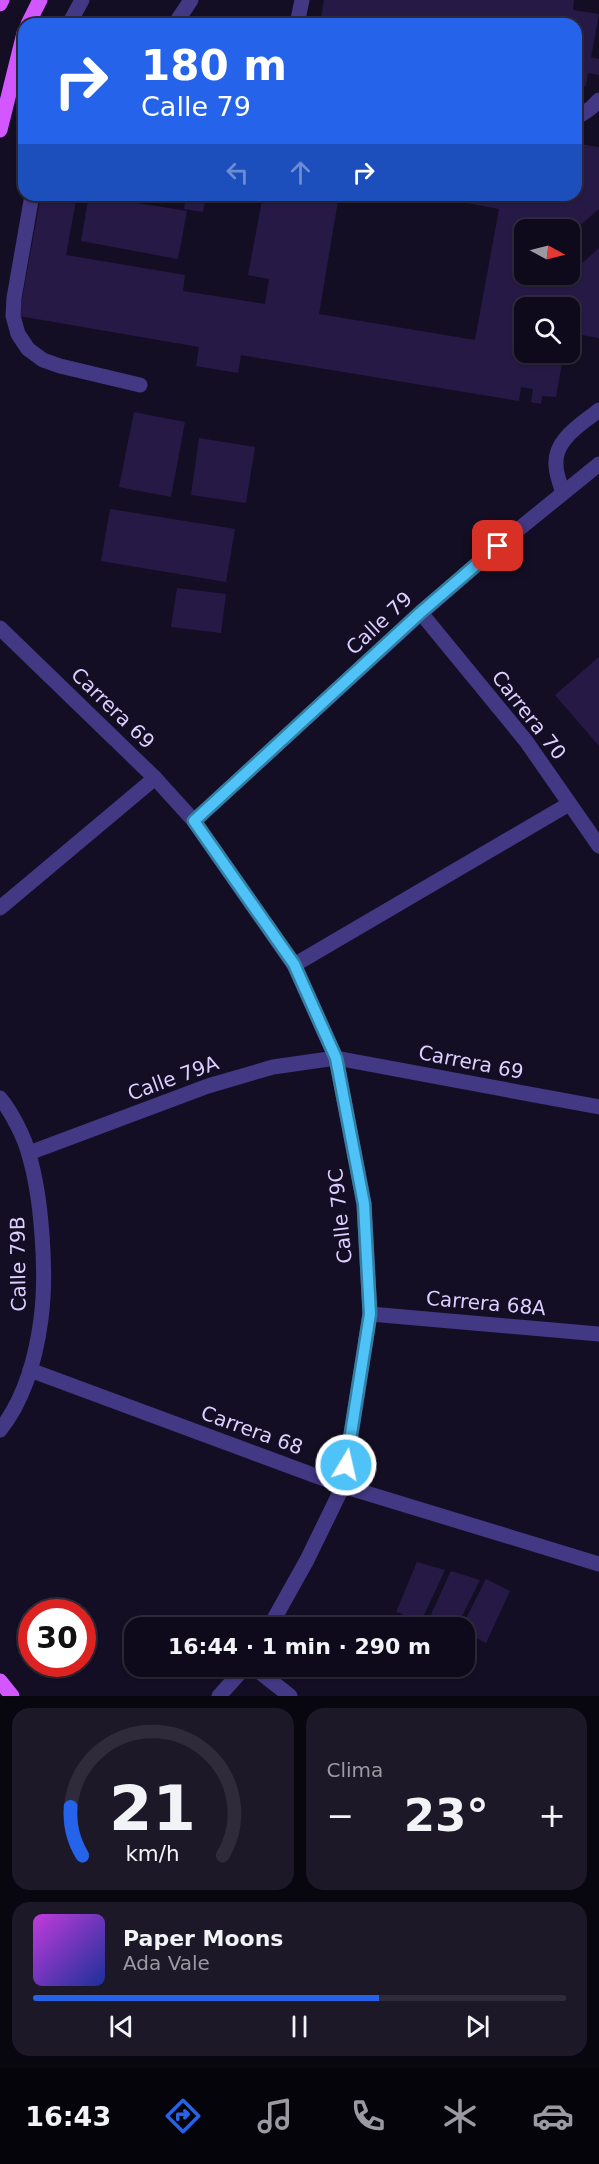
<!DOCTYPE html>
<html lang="es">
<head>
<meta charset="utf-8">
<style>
  body { margin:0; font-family:"DejaVu Sans",sans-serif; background:#1d1828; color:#f1f3f6; height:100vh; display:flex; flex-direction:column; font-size:22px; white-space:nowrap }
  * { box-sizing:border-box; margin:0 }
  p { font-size:20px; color:#9b9aa3 }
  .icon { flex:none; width:33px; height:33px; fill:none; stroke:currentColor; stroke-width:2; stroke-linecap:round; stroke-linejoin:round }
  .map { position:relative; height:1696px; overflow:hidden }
  .panel { display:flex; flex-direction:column; gap:12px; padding:12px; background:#08060f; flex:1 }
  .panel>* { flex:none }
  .top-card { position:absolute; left:18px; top:18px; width:564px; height:183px; border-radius:18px; box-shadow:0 2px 4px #0004,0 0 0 2px #2f2b3a; background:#2563eb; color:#fff; overflow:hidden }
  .needle { width:39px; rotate:97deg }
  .fabs { position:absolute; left:514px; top:219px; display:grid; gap:12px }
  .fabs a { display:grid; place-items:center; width:66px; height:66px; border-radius:12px; background:#0f0a1b; box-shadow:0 2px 4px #0004,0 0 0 2px #2f2b3a; font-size:30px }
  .speed { position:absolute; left:18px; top:1599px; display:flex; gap:12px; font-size:30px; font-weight:700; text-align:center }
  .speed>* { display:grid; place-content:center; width:78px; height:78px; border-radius:50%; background:#0f0a1b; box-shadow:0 2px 4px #0004,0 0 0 2px #2f2b3a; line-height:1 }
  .speed .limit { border:9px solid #d22; background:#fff; color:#111 }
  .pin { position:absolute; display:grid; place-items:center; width:51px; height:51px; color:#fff; margin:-26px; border-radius:12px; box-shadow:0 3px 9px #0006 }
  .me { position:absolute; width:66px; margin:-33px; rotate:9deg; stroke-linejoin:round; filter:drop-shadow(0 0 4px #0008) }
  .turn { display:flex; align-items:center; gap:21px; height:126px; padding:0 24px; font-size:27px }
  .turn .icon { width:78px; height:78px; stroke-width:2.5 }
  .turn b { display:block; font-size:42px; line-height:51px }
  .lanes { display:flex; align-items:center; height:57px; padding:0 24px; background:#0003; justify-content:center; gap:30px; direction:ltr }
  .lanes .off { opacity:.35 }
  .big { font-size:45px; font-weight:600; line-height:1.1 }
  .panel .widget { flex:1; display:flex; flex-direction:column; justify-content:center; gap:9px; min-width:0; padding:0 21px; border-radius:18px; background:#1d1828 }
  .panel .dial { align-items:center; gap:0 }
  .dial svg { height:156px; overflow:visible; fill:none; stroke:#2f2b3a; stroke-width:7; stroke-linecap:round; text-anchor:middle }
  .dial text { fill:#f1f3f6; stroke:none }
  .song { display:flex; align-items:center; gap:18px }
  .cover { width:72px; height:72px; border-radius:9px; background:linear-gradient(135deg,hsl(290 70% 55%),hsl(230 70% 35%)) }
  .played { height:6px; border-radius:3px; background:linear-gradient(90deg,#2563eb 65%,#2f2b3a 65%) }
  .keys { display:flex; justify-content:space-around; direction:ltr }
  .heat { display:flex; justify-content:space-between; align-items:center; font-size:33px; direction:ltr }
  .panel .tiles { flex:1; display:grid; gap:12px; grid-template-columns:1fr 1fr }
  .widget:last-child { grid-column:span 2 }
  .trip { position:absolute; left:124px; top:1617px; width:351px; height:60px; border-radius:18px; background:#0f0a1b; box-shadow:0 2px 4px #0004,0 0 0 2px #2f2b3a; font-weight:600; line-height:60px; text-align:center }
  .tab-bar { display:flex; height:96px; justify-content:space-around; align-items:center; background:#06040b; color:#9b9aa3 }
  .tab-bar .icon { width:42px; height:42px }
  .tab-bar .active { color:#2563eb }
  .tab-bar b { font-size:27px; color:#f1f3f6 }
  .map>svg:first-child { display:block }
  .building { fill:#271945 }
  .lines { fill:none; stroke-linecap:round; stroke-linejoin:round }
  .minor { stroke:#433884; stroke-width:15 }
  .major { stroke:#d357ff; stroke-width:15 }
  .route-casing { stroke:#337fa1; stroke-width:15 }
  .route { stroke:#4fc3f7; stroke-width:10 }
  .labels { text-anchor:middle; stroke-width:6; stroke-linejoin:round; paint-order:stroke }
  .street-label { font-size:20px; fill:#dbd0ff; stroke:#140e24 }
</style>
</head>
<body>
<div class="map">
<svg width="599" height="1696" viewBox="0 0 599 1696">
  <rect width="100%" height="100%" fill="#140e24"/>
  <g class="building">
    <polygon points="324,0 574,0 573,10 599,14 591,57 599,59 599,75 588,73 586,86 576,85 576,24 320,24"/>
    <polygon points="576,134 581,135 580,144 599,147 599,209 570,234 570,230 525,230 525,274 569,275 599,248 599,338 570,333 570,308 525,308 525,352 564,352 556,397 542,396 541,404 531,402 533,389 521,387 519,401 241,355 238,373 196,366 199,347 19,316 41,195 77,195 66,255 185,275 183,291 265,304 269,279 248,275 263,195 339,195 319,314 475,340 499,209 423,195 576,195"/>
    <polygon points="89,195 187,211 178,259 81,241"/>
    <polygon points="186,195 206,195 203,212 184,209"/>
    <polygon points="134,412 185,422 171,497 119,487"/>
    <polygon points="199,438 255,447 246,503 191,495"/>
    <polygon points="110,509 235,529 226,582 101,561"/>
    <polygon points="177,588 226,594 221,633 171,627"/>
    <polygon points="599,657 599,746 555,695"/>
    <polygon points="417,1562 445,1570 418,1628 416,1628 401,1622 403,1614 396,1612"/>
    <polygon points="451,1571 480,1580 456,1628 447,1628 429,1619"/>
    <polygon points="486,1579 510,1591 486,1643 465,1632 465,1628 461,1628"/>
  </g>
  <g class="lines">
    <g class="minor">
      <polyline points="69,24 82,0"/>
      <polyline points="175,24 191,0"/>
      <polyline points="297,24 302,0"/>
      <polyline points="576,118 591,108 599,100"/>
      <polyline points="32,195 14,298 13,316 18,334 28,349 43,360 60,366 140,385"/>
      <path d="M 563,493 C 560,484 556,474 556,465 C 554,439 582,424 599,410"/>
      <polyline points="421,613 526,741 599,846"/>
      <polyline points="0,628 155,778 194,821 294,965 336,1058 364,1204 370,1314 343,1486 307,1560 269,1628"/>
      <polyline points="194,821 421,613 498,546 599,464"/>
      <polyline points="0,908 155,778"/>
      <polyline points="294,965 569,804"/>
      <path d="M 0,1098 C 11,1111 25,1138 29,1155 C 42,1198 47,1275 41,1319 C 36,1357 24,1400 0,1430"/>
      <polyline points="29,1153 208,1086 273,1067 336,1058 599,1107"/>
      <polyline points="370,1314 599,1334"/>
      <polyline points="30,1370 343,1486 599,1564"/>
      <polyline points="252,1666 290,1696"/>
      <polyline points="219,1696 246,1666"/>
    </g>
    <g class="major">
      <polyline points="0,4 2,0"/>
      <polyline points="28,24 40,0"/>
      <polyline points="0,130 24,33"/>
      <polyline points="0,1681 12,1696"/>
    </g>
  </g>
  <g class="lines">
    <g class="route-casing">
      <polyline id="route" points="346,1465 370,1314 364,1204 336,1058 294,964 194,821 420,613 498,546"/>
    </g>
    <use href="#route" class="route"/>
  </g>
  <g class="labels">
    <g class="street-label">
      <text transform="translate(379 623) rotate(-43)" y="7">Calle 79</text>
      <text transform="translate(113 708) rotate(44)" y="7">Carrera 69</text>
      <text transform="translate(529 715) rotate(52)" y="7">Carrera 70</text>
      <text transform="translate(471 1062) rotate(11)" y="7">Carrera 69</text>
      <text transform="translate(173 1078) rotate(-20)" y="7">Calle 79A</text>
      <text transform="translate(340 1216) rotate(-96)" y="7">Calle 79C</text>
      <text transform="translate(18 1264) rotate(-91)" y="7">Calle 79B</text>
      <text transform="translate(486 1303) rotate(5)" y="7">Carrera 68A</text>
      <text transform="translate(252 1430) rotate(20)" y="7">Carrera 68</text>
    </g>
  </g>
</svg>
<div class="fabs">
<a><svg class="needle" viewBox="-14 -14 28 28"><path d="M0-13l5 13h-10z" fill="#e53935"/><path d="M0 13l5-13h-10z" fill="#9b9aa3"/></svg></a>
<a><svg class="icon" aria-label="search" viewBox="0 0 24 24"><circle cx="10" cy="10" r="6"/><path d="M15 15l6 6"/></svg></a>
</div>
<div class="speed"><div class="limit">30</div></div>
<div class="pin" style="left:498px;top:546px;background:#d93025"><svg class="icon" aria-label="arrive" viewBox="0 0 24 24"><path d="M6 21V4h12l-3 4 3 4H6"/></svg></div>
<svg class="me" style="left:346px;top:1465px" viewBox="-20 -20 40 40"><circle r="17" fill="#4fc3f7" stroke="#fff" stroke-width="3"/><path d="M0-11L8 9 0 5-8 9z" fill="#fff"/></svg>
<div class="trip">16:44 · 1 min · 290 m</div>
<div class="top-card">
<div class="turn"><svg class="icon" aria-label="right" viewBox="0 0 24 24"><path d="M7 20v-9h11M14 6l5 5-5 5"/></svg><div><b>180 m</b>Calle 79</div></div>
<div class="lanes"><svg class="icon off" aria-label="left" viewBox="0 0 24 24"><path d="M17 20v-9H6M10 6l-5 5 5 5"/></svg><svg class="icon off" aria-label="ahead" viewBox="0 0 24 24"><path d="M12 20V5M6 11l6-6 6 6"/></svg><svg class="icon" aria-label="right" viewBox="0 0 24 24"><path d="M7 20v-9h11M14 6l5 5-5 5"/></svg></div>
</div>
</div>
<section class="panel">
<div class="tiles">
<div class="widget dial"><svg viewBox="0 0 100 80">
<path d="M14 69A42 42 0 1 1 86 69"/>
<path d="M14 69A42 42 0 0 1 8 44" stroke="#2563eb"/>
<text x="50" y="56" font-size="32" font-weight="700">21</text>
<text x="50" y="72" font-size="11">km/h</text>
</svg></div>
<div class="widget"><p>Clima</p>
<div class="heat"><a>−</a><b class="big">23°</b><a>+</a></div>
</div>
<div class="widget">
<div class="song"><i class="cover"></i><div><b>Paper Moons</b><p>Ada Vale</p></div></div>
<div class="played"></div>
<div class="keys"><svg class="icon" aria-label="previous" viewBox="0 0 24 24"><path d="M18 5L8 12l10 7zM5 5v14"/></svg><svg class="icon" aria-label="pause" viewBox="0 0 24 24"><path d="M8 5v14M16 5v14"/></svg><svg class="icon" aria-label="next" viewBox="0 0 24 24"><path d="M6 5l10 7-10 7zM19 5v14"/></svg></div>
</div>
</div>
</section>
<nav class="tab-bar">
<b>16:43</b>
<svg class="icon active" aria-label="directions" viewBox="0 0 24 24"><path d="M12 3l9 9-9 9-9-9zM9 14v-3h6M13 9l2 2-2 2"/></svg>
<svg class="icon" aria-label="music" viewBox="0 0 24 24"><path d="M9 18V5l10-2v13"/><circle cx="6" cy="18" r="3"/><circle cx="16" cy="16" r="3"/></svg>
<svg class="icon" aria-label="phone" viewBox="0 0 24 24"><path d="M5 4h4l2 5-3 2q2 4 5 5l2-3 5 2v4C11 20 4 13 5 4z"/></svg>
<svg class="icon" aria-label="climate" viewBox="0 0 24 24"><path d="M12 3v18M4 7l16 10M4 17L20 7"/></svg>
<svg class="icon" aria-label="car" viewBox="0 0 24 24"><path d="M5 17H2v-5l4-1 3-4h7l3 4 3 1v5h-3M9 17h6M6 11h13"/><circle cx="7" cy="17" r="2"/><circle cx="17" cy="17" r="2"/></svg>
</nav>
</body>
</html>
